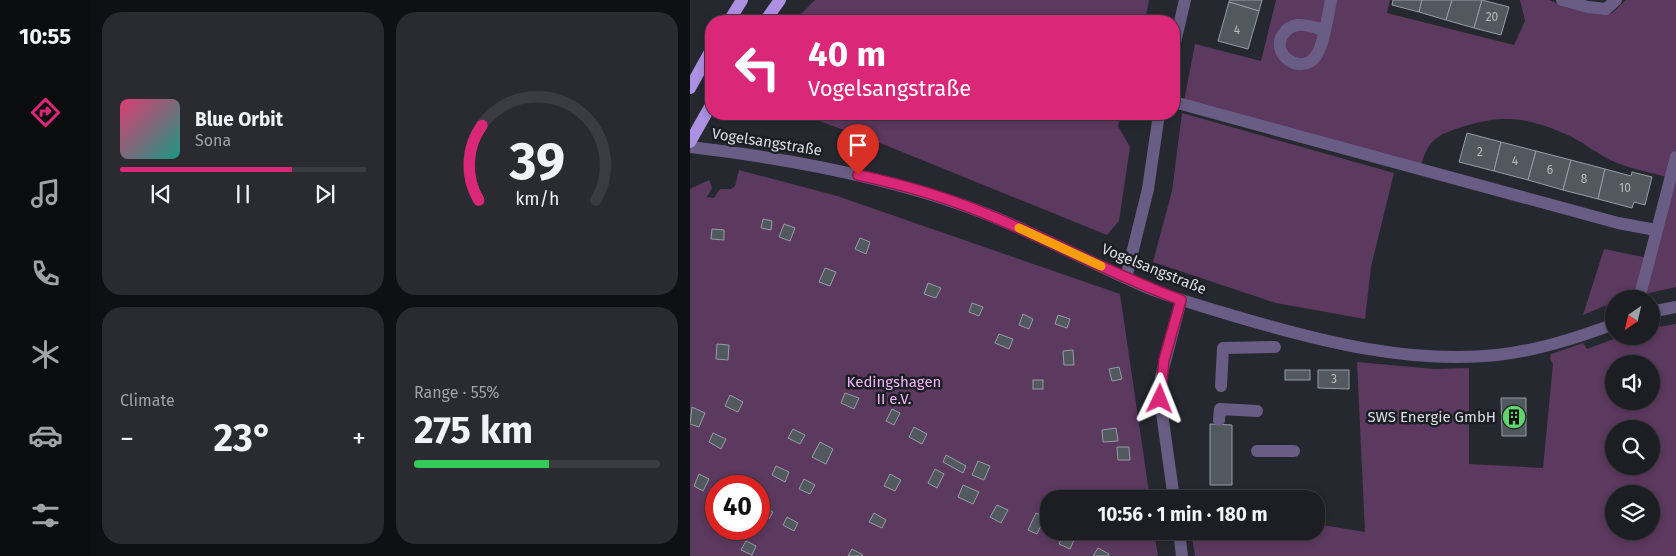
<!DOCTYPE html>
<html lang="en">
<head>
<meta charset="utf-8">
<style>
  body { margin:0; font-family:"Fira Sans",sans-serif; background:#292b30; color:#f1f3f6; height:100vh; display:flex; flex-direction:column; font-size:19px; white-space:nowrap }
  * { box-sizing:border-box; margin:0 }
  p { font-size:16px; color:#a0a2a6 }
  .icon { flex:none; width:28px; height:28px; fill:none; stroke:currentColor; stroke-width:2; stroke-linecap:round; stroke-linejoin:round }
  .map { position:relative; flex:1; overflow:hidden }
  .panel { display:flex; flex-direction:column; gap:12px; padding:12px; background:#0f1013; width:600px }
  .panel>* { flex:none }
  .top-card { position:absolute; left:15px; top:15px; width:475px; height:105px; border-radius:20px; box-shadow:0 2px 8px #0003,0 0 0 1px #3a3c41; background:#db2777; color:#fff; overflow:hidden }
  .needle { width:32px; rotate:214deg }
  .tools { position:absolute; left:915px; top:290px; display:grid; gap:10px }
  .tools a { display:grid; place-items:center; width:55px; height:55px; border-radius:50%; background:#1c1e23; box-shadow:0 2px 8px #0003,0 0 0 1px #3a3c41; font-size:25px }
  .speed { position:absolute; left:15px; top:475px; display:flex; gap:10px; font-size:25px; font-weight:700; text-align:center }
  .speed>* { display:grid; place-content:center; width:65px; height:65px; border-radius:50%; background:#1c1e23; box-shadow:0 2px 8px #0003,0 0 0 1px #3a3c41; line-height:1 }
  .speed .limit { border:8px solid #d22; background:#fff; color:#111 }
  .pin { position:absolute; display:grid; place-items:center; width:42px; height:42px; color:#fff; margin:-51px -21px; border-radius:50% 50% 50% 0; rotate:-45deg; box-shadow:0 0 5px #0007 }
  .pin .icon { rotate:45deg }
  .me { position:absolute; width:55px; margin:-28px; rotate:2deg; stroke-linejoin:round; filter:drop-shadow(0 0 4px #0008) }
  .turn { display:flex; align-items:center; gap:18px; height:105px; padding:0 20px; font-size:22px }
  .turn .icon { width:65px; height:65px; stroke-width:2.5 }
  .turn b { display:block; font-size:35px; line-height:42px }
  .big { font-size:38px; font-weight:700; line-height:1.1 }
  .panel .card { flex:1; display:flex; flex-direction:column; justify-content:center; gap:8px; min-width:0; padding:0 18px; border-radius:20px; background:#292b30 }
  .panel .dial { align-items:center; gap:0 }
  .dial svg { height:130px; overflow:visible; fill:none; stroke:#3a3c41; stroke-width:7; stroke-linecap:round; text-anchor:middle }
  .dial text { fill:#f1f3f6; stroke:none }
  .song { display:flex; align-items:center; gap:15px }
  .cover { width:60px; height:60px; border-radius:8px; background:linear-gradient(135deg,hsl(340 70% 55%),hsl(170 70% 35%)) }
  .played { height:5px; border-radius:2px; background:linear-gradient(90deg,#db2777 70%,#3a3c41 70%) }
  .keys { display:flex; justify-content:space-around; direction:ltr }
  .heat { display:flex; justify-content:space-between; align-items:center; font-size:28px; direction:ltr }
  .charge { height:8px; border-radius:4px; background:linear-gradient(90deg,#34c759 55%,#3a3c41 0) }
  .panel .tiles { flex:1; display:grid; gap:12px; grid-template-columns:repeat(2,1fr) }
  .trip { position:absolute; left:350px; top:490px; width:285px; height:50px; border-radius:20px; background:#1c1e23; box-shadow:0 2px 8px #0003,0 0 0 1px #3a3c41; font-weight:700; line-height:50px; text-align:center }
  main { display:flex; flex:1; min-height:0 }
  .dock { display:flex; flex-direction:column; width:90px; justify-content:space-around; align-items:center; background:#0b0c0e; color:#a0a2a6 }
  .dock .icon { width:35px; height:35px }
  .dock .active { color:#db2777 }
  .dock b { font-size:22px; color:#f1f3f6 }
  .map>svg:first-child { display:block }
  .green { fill:#5c395f; fill-rule:evenodd }
  .building { fill:#51585e; stroke:#969da5 }
  .lines { fill:none; stroke-linecap:round; stroke-linejoin:round }
  .minor { stroke:#6a5d85; stroke-width:12 }
  .major { stroke:#ac90e2; stroke-width:12 }
  .route-casing { stroke:#8e194d; stroke-width:12 }
  .route { stroke:#db2777; stroke-width:9 }
  .slow { stroke:#f59e0b; stroke-width:9 }
  .labels { text-anchor:middle; stroke-width:5; stroke-linejoin:round; paint-order:stroke }
  .number-label { font-size:12px; fill:#b9bcc2 }
  .street-label { font-size:15px; fill:#dcdee3; stroke:#1c1e25 }
  .park-label { font-size:15px; fill:#f4b5f7; stroke:#1c1e25 }
  .poi-label { font-size:15px; fill:#dcdee3; stroke:#1c1e25; text-anchor:end }
</style>
</head>
<body>
<main>
<nav class="dock">
<b>10:55</b>
<svg class="icon active" aria-label="directions" viewBox="0 0 24 24"><path d="M12 3l9 9-9 9-9-9zM9 14v-3h6M13 9l2 2-2 2"/></svg>
<svg class="icon" aria-label="music" viewBox="0 0 24 24"><path d="M9 18V5l10-2v13"/><circle cx="6" cy="18" r="3"/><circle cx="16" cy="16" r="3"/></svg>
<svg class="icon" aria-label="phone" viewBox="0 0 24 24"><path d="M5 4h4l2 5-3 2q2 4 5 5l2-3 5 2v4C11 20 4 13 5 4z"/></svg>
<svg class="icon" aria-label="climate" viewBox="0 0 24 24"><path d="M12 3v18M4 7l16 10M4 17L20 7"/></svg>
<svg class="icon" aria-label="car" viewBox="0 0 24 24"><path d="M5 17H2v-5l4-1 3-4h7l3 4 3 1v5h-3M9 17h6M6 11h13"/><circle cx="7" cy="17" r="2"/><circle cx="17" cy="17" r="2"/></svg>
<svg class="icon" aria-label="filters" viewBox="0 0 24 24"><path d="M4 7h16M4 17h16"/><circle cx="9" cy="7" r="2"/><circle cx="15" cy="17" r="2"/></svg>
</nav>
<section class="panel">
<div class="tiles">
<div class="card">
<div class="song"><i class="cover"></i><div><b>Blue Orbit</b><p>Sona</p></div></div>
<div class="played"></div>
<div class="keys"><svg class="icon" aria-label="previous" viewBox="0 0 24 24"><path d="M18 5L8 12l10 7zM5 5v14"/></svg><svg class="icon" aria-label="pause" viewBox="0 0 24 24"><path d="M8 5v14M16 5v14"/></svg><svg class="icon" aria-label="next" viewBox="0 0 24 24"><path d="M6 5l10 7-10 7zM19 5v14"/></svg></div>
</div>
<div class="card dial"><svg viewBox="0 0 100 80">
<path d="M14 69A42 42 0 1 1 86 69"/>
<path d="M14 69A42 42 0 0 1 16 23" stroke="#db2777"/>
<text x="50" y="56" font-size="32" font-weight="700">39</text>
<text x="50" y="72" font-size="11">km/h</text>
</svg></div>
<div class="card"><p>Climate</p>
<div class="heat"><a>−</a><b class="big">23°</b><a>+</a></div>
</div>
<div class="card"><p>Range · 55%</p><b class="big">275 km</b><div class="charge"></div></div>
</div>
</section>
<div class="map">
<svg width="986" height="556" viewBox="0 0 986 556">
  <rect width="100%" height="100%" fill="#26282f"/>
  <g class="green">
    <polygon points="125,0 459,0 455,21 104,21"/>
    <path d="M 586,0 L 700,0 L 697,13 L 824,45 L 835,21 L 830,0 L 859,0 L 878,8 L 921,14 L 936,0 L 986,0 L 986,287 L 933,299 L 924,299 L 924,302 L 893,315 L 914,249 L 963,259 L 986,179 C 966,174 945,170 927,163 C 910,156 896,144 880,136 C 840,118 814,113 772,127 C 747,135 739,139 731,165 L 494,101 L 505,44 L 571,61 Z"/>
    <polygon points="492,113 704,173 681,267 675,319 586,303 463,262 482,191"/>
    <polygon points="110,114 431,114 428,126 440,147 429,221 417,235 195,145"/>
    <path d="M 49,170 L 147,196 L 430,294 L 460,499 L 359,499 L 359,531 L 464,531 L 468,556 L 0,556 L 0,189 L 19,180 L 22,188 L 17,197 L 24,198 L 30,189 L 41,189 L 45,186 ZM 26,486 L 69,486 L 69,529 L 26,529 Z"/>
    <path d="M 986,324 L 986,556 L 505,556 L 501,531 L 626,531 L 626,524 L 675,532 L 667,362 L 744,369 L 779,368 L 779,464 L 853,468 L 863,364 L 860,359 L 861,354 L 893,343 L 897,349 L 924,339 L 925,336 L 961,336 L 961,328 ZM 924,364 L 961,364 L 961,401 L 924,401 ZM 924,429 L 961,429 L 961,466 L 924,466 ZM 924,494 L 961,494 L 961,531 L 924,531 Z"/>
  </g>
  <g class="building">
    <polygon points="540,0 572,0 569,11 539,2"/>
    <polygon points="703,0 732,0 729,12 702,5"/>
    <polygon points="732,0 762,0 756,20 729,12"/>
    <polygon points="762,0 792,0 784,28 756,20"/>
    <polygon points="792,0 819,7 811,35 784,28"/>
    <polygon points="539,2 569,11 558,49 528,41"/>
    <polygon points="777,133 811,142 804,171 769,162"/>
    <polygon points="811,142 846,151 838,180 804,171"/>
    <polygon points="846,151 881,160 873,190 838,180"/>
    <polygon points="881,160 915,169 908,199 873,190"/>
    <polygon points="915,169 941,176 942,172 962,177 955,205 944,202 942,208 908,199"/>
    <polygon points="73,219 82,221 81,230 71,228"/>
    <polygon points="94,224 105,228 100,241 89,237"/>
    <polygon points="22,229 34,230 34,240 21,239"/>
    <polygon points="170,238 180,242 176,254 165,249"/>
    <polygon points="135,268 146,272 140,286 129,282"/>
    <polygon points="238,283 251,288 246,298 234,294"/>
    <polygon points="282,303 293,307 289,316 279,312"/>
    <polygon points="333,314 343,319 339,329 329,325"/>
    <polygon points="368,315 380,319 377,328 365,324"/>
    <polygon points="309,334 323,339 319,349 305,343"/>
    <polygon points="27,344 39,345 38,360 26,359"/>
    <polygon points="383,350 384,365 374,365 373,351"/>
    <polygon points="429,367 432,379 422,381 419,369"/>
    <rect x="595" y="370" width="25" height="10"/>
    <polygon points="628,370 659,370 659,389 628,388"/>
    <rect x="343" y="380" width="10" height="9"/>
    <polygon points="155,393 169,398 164,409 151,403"/>
    <polygon points="40,395 53,402 48,412 35,406"/>
    <polygon points="811,398 836,398 836,436 812,436"/>
    <polygon points="2,407 15,413 9,427 0,424"/>
    <polygon points="202,409 210,413 204,425 196,421"/>
    <polygon points="520,424 542,425 542,485 520,485"/>
    <polygon points="224,427 237,434 232,444 219,437"/>
    <polygon points="426,428 428,441 413,442 412,430"/>
    <polygon points="103,429 115,435 110,444 98,438"/>
    <polygon points="23,433 36,439 31,449 19,442"/>
    <polygon points="130,442 143,449 136,464 122,457"/>
    <polygon points="427,447 439,447 440,460 428,460"/>
    <polygon points="256,455 276,466 273,473 253,462"/>
    <polygon points="288,461 300,466 294,480 282,475"/>
    <polygon points="86,466 99,472 95,482 82,475"/>
    <polygon points="245,469 254,474 247,488 238,483"/>
    <polygon points="9,474 19,479 13,491 4,486"/>
    <polygon points="200,474 211,480 205,491 194,486"/>
    <polygon points="114,479 125,485 120,494 109,489"/>
    <polygon points="273,485 289,492 283,504 268,497"/>
    <rect x="573" y="491" width="15" height="8"/>
    <polygon points="71,505 83,512 79,519 72,515 69,518"/>
    <polygon points="307,505 318,510 311,523 300,517"/>
    <polygon points="184,513 196,520 192,528 179,522"/>
    <polygon points="346,513 355,517 347,534 338,530"/>
    <polygon points="97,517 108,523 104,531 93,525"/>
    <polygon points="375,531 388,531 380,549 369,544"/>
    <polygon points="428,531 445,531 446,536 428,537"/>
    <polygon points="56,541 66,546 62,555 51,550"/>
    <polygon points="408,548 419,554 418,556 403,556"/>
    <polygon points="162,549 173,555 172,556 158,556"/>
  </g>
  <g class="lines">
    <g class="minor">
      <polyline points="872,0 898,7 916,9 926,0"/>
      <path d="M 634,30 C 626,28 616,24 607,25 C 602,26 597,29 594,33 C 578,53 611,77 626,56 C 634,44 638,15 641,0"/>
      <polyline points="484,47 495,0"/>
      <polyline points="484,102 928,223 966,230"/>
      <path d="M 0,147 C 94,158 189,175 278,207 C 342,230 401,264 463,290 C 492,301 521,309 551,318 C 633,342 720,364 807,355 C 846,351 887,338 924,324"/>
      <polyline points="436,278 458,189 469,114"/>
      <polyline points="949,299 986,157"/>
      <polyline points="961,312 986,307"/>
      <polyline points="531,386 533,348 585,347"/>
      <polyline points="529,420 530,409 567,411"/>
      <polyline points="567,451 604,451"/>
      <polyline points="484,499 470,399 471,377 491,300"/>
      <polyline points="489,531 492,556"/>
    </g>
    <g class="major">
      <polyline points="39,21 52,0"/>
      <polyline points="75,21 90,0"/>
      <polyline points="0,88 21,50"/>
      <polyline points="0,142 21,105"/>
    </g>
  </g>
  <g class="lines">
    <g class="route-casing">
      <path id="route" d="M 168,175 C 215,185 262,199 306,218 C 368,244 428,277 491,300 L 474,360 L 470,399"/>
    </g>
    <use href="#route" class="route"/>
    <polyline class="slow" points="329,228 411,266"/>
  </g>
  <defs>
    <g id="building-disc" transform="scale(1.25)"><circle r="9.5" fill="#60d56b" stroke="#1c1e25"/><path d="M-4-6H4V6H1V3H-1V6H-4ZM-2.5-4.3h1.7v1.8h-1.7ZM.8-4.3h1.7v1.8H.8ZM-2.5-1h1.7V.8h-1.7ZM.8-1h1.7V.8H.8Z" fill="#111"/></g>
  </defs>
  <g fill-rule="evenodd">
    <use href="#building-disc" x="824" y="417"/>
  </g>
  <g class="labels">
    <g class="number-label">
      <text x="802" y="21">20</text>
      <text x="547" y="34">4</text>
      <text x="790" y="156">2</text>
      <text x="825" y="165">4</text>
      <text x="860" y="174">6</text>
      <text x="894" y="183">8</text>
      <text x="935" y="192">10</text>
      <text x="644" y="383">3</text>
    </g>
    <g class="street-label">
      <text transform="translate(77 142) rotate(9)" y="5">Vogelsangstraße</text>
      <text transform="translate(464 269) rotate(22)" y="5">Vogelsangstraße</text>
    </g>
    <g class="park-label">
      <text x="204" y="387">Kedingshagen<tspan x="204" dy="17">II e.V.</tspan></text>
    </g>
    <g class="poi-label">
      <text x="806" y="422">SWS Energie GmbH</text>
    </g>
  </g>
</svg>
<div class="tools">
<a><svg class="needle" viewBox="-14 -14 28 28"><path d="M0-13l5 13h-10z" fill="#e53935"/><path d="M0 13l5-13h-10z" fill="#a0a2a6"/></svg></a>
<a><svg class="icon" aria-label="sound" viewBox="0 0 24 24"><path d="M4 9h4l5-4v14l-5-4H4zM17 9q2 3 0 6"/></svg></a>
<a><svg class="icon" aria-label="search" viewBox="0 0 24 24"><circle cx="10" cy="10" r="6"/><path d="M15 15l6 6"/></svg></a>
<a><svg class="icon" aria-label="layers" viewBox="0 0 24 24"><path d="M12 4l9 5-9 5-9-5zM3 14l9 5 9-5"/></svg></a>
</div>
<div class="speed"><div class="limit">40</div></div>
<div class="pin" style="left:168px;top:175px;background:#d93025"><svg class="icon" aria-label="arrive" viewBox="0 0 24 24"><path d="M6 21V4h12l-3 4 3 4H6"/></svg></div>
<svg class="me" style="left:470px;top:399px" viewBox="-20 -20 40 40"><path d="M0-17L14 15 0 8-14 15z" fill="#db2777" stroke="#fff" stroke-width="4"/></svg>
<div class="trip">10:56 · 1 min · 180 m</div>
<div class="top-card">
<div class="turn"><svg class="icon" aria-label="left" viewBox="0 0 24 24"><path d="M17 20v-9H6M10 6l-5 5 5 5"/></svg><div><b>40 m</b>Vogelsangstraße</div></div>
</div>
</div>
</main>
</body>
</html>
